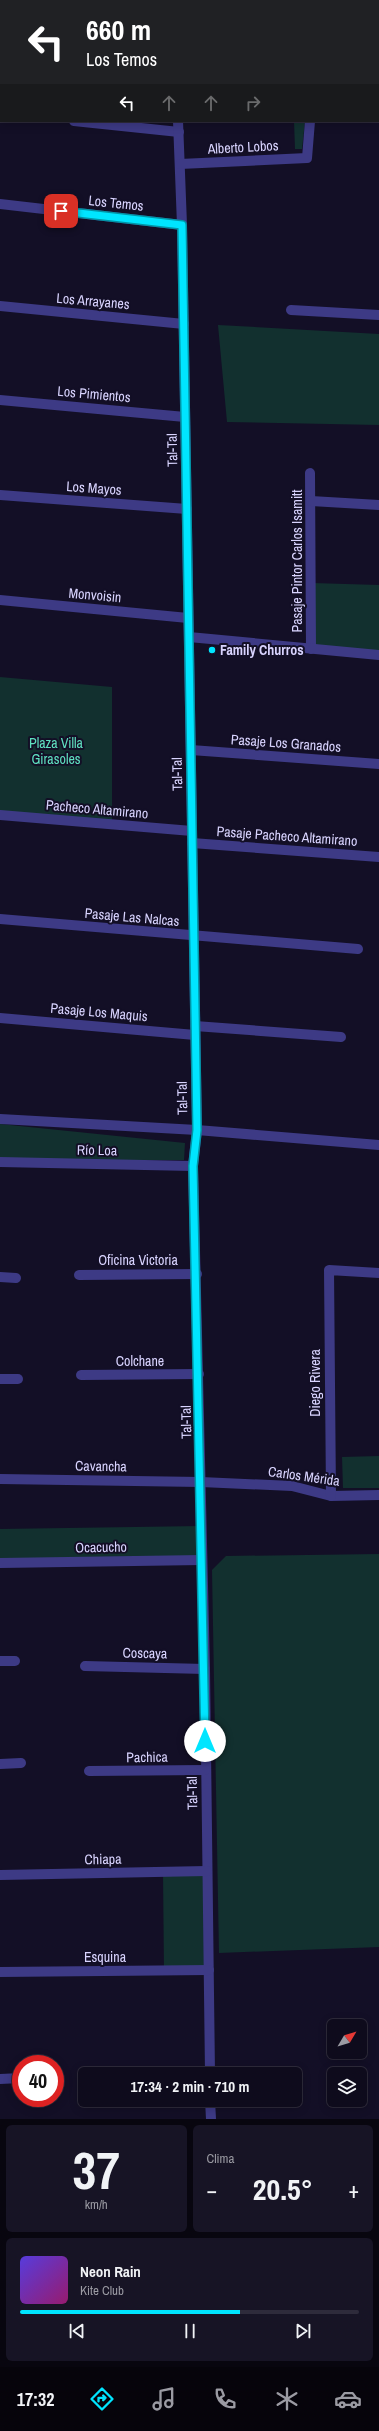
<!DOCTYPE html>
<html lang="es">
<head>
<meta charset="utf-8">
<style>
  body { margin:0; font-family:"Archivo Narrow",sans-serif; background:#171425; color:#f1f3f6; height:100vh; display:flex; flex-direction:column; font-size:15px; white-space:nowrap }
  * { box-sizing:border-box; margin:0 }
  p { font-size:13px; color:#9b9ba3 }
  .icon { flex:none; width:22px; height:22px; fill:none; stroke:currentColor; stroke-width:2; stroke-linecap:round; stroke-linejoin:round }
  .map { position:relative; height:2119px; overflow:hidden }
  .details { display:flex; flex-direction:column; gap:6px; padding:6px; background:#08060f; flex:1 }
  .details>* { flex:none }
  .top-card { position:absolute; left:0px; top:0px; width:379px; height:122px; box-shadow:0 2px 10px #0003,0 0 0 1px #2e2b3b; background:#202124; color:#fff; overflow:hidden }
  .needle { width:26px; rotate:52deg }
  .fabs { position:absolute; left:327px; top:2019px; display:grid; gap:8px }
  .fabs a { display:grid; place-items:center; width:40px; height:40px; border-radius:6px; background:#0e0b1c; box-shadow:0 2px 10px #0003,0 0 0 1px #2e2b3b; font-size:20px }
  .speed { position:absolute; left:12px; top:2055px; display:flex; gap:8px; font-size:20px; font-weight:700; text-align:center }
  .speed>* { display:grid; place-content:center; width:52px; height:52px; border-radius:50%; background:#0e0b1c; box-shadow:0 2px 10px #0003,0 0 0 1px #2e2b3b; line-height:1 }
  .speed .limit { border:6px solid #d22; background:#fff; color:#111 }
  .pin { position:absolute; display:grid; place-items:center; width:34px; height:34px; color:#fff; margin:-17px; border-radius:8px; box-shadow:0 2px 6px #0006 }
  .me { position:absolute; width:44px; margin:-22px; rotate:0deg; stroke-linejoin:round; filter:drop-shadow(0 0 3px #0008) }
  .turn { display:flex; align-items:center; gap:14px; height:84px; padding:0 20px; font-size:18px }
  .turn .icon { width:52px; height:52px; stroke-width:2.5 }
  .turn b { display:block; font-size:28px; line-height:34px }
  .lanes { display:flex; align-items:center; height:38px; padding:0 20px; background:#0003; justify-content:center; gap:20px; direction:ltr }
  .lanes .off { opacity:.35 }
  .big { font-size:30px; font-weight:700; line-height:1.1 }
  .details .widget { flex:1; display:flex; flex-direction:column; justify-content:center; gap:6px; min-width:0; padding:0 14px; border-radius:6px; background:#171425 }
  .details .dial { align-items:center; gap:0 }
  .dial b { font-size:52px; line-height:1 }
  .song { display:flex; align-items:center; gap:12px }
  .cover { width:48px; height:48px; border-radius:6px; background:linear-gradient(135deg,hsl(250 70% 55%),hsl(320 70% 35%)) }
  .played { height:4px; border-radius:2px; background:linear-gradient(90deg,#00e5ff 65%,#2e2b3b 65%) }
  .keys { display:flex; justify-content:space-around; direction:ltr }
  .heat { display:flex; justify-content:space-between; align-items:center; font-size:22px; direction:ltr }
  .details .tiles { flex:1; display:grid; gap:6px; grid-template-columns:1fr 1fr }
  .widget:last-child { grid-column:span 2 }
  .trip { position:absolute; left:78px; top:2067px; width:224px; height:40px; border-radius:6px; background:#0e0b1c; box-shadow:0 2px 10px #0003,0 0 0 1px #2e2b3b; font-weight:700; line-height:40px; text-align:center }
  .dock { display:flex; height:64px; justify-content:space-around; align-items:center; background:#06040b; color:#9b9ba3 }
  .dock .icon { width:28px; height:28px }
  .dock .active { color:#00e5ff }
  .dock b { font-size:18px; color:#f1f3f6 }
  .map>svg:first-child { display:block }
  .green { fill:#12302f }
  .lines { fill:none; stroke-linecap:round; stroke-linejoin:round }
  .minor { stroke:#3d3a85; stroke-width:10 }
  .route-casing { stroke:#0095a6; stroke-width:10 }
  .route { stroke:#00e5ff; stroke-width:7 }
  .poi-dot { fill:#00e5ff; stroke:#130f26; stroke-width:1.5 }
  .labels { text-anchor:middle; stroke-width:4; stroke-linejoin:round; paint-order:stroke }
  .street-label { font-size:14px; fill:#d9d4ff; stroke:#130f26 }
  .poi-label { font-size:14px; font-weight:bold; fill:#d9d4ff; stroke:#130f26; text-anchor:start }
  .park-label { font-size:14px; fill:#5fe0c0; stroke:#130f26 }
</style>
</head>
<body>
<div class="map">
<svg width="379" height="2119" viewBox="0 0 379 2119">
  <rect width="100%" height="100%" fill="#130f26"/>
  <g class="green">
    <polygon points="294,121 305,121 302,149 295,149"/>
    <polygon points="218,325 379,334 379,425 227,422"/>
    <polygon points="312,583 379,585 379,655 311,649"/>
    <polygon points="0,677 112,687 112,825 0,815"/>
    <polygon points="0,1124 185,1143 184,1160 0,1160"/>
    <polygon points="379,1456 379,1488 343,1488 342,1457"/>
    <polygon points="201,1526 202,1560 0,1563 0,1529"/>
    <polygon points="379,1554 379,1947 219,1953 212,1570 226,1556"/>
    <polygon points="207,1871 209,1970 164,1971 163,1872"/>
  </g>
  <g class="lines">
    <g class="minor">
      <polyline points="174,0 174,1"/>
      <polyline points="7,1 9,0"/>
      <polyline points="64,1 64,0"/>
      <polyline points="320,1 320,0"/>
      <polyline points="0,5 1,4"/>
      <polyline points="0,113 1,113"/>
      <polyline points="74,121 179,132"/>
      <polyline points="178,121 182,225 197,1130 193,1166 205,1669 210,2074"/>
      <polyline points="180,164 307,158 310,121"/>
      <polyline points="0,204 182,225"/>
      <polyline points="0,306 184,324"/>
      <polyline points="291,310 379,315"/>
      <polyline points="0,400 185,417"/>
      <polyline points="310,473 311,649"/>
      <polyline points="0,495 187,509"/>
      <polyline points="311,501 379,505"/>
      <polyline points="0,600 188,618"/>
      <polyline points="189,637 379,655"/>
      <polyline points="191,750 379,764"/>
      <polyline points="0,815 192,831"/>
      <polyline points="192,843 379,857"/>
      <polyline points="0,919 358,949"/>
      <polyline points="0,1018 195,1035"/>
      <polyline points="195,1026 341,1037"/>
      <polyline points="0,1119 197,1130 379,1145"/>
      <polyline points="0,1162 193,1166"/>
      <polyline points="79,1275 197,1274"/>
      <polyline points="0,1277 16,1278"/>
      <polyline points="81,1375 199,1374"/>
      <polyline points="0,1379 18,1379"/>
      <polyline points="0,1479 201,1482 292,1486 331,1496 379,1495"/>
      <polyline points="331,1496 329,1270 379,1273"/>
      <polyline points="0,1563 202,1560"/>
      <polyline points="0,1661 15,1661"/>
      <polyline points="85,1666 205,1669"/>
      <polyline points="0,1764 21,1763"/>
      <polyline points="89,1771 205,1770"/>
      <polyline points="0,1875 207,1871"/>
      <polyline points="0,1972 209,1970"/>
      <polyline points="0,2079 21,2078"/>
      <polyline points="210,2100 211,2119"/>
    </g>
  </g>
  <g class="lines">
    <g class="route-casing">
      <polyline id="route" points="61,211 182,225 197,1130 193,1166 205,1741"/>
    </g>
    <use href="#route" class="route"/>
  </g>
  <circle class="poi-dot" cx="212" cy="650" r="4"/>
  <g class="labels">
    <g class="street-label">
      <text transform="translate(243 147) rotate(-3)" y="5">Alberto Lobos</text>
      <text transform="translate(116 203) rotate(6)" y="5">Los Temos</text>
      <text transform="translate(93 301) rotate(5)" y="5">Los Arrayanes</text>
      <text transform="translate(94 394) rotate(5)" y="5">Los Pimientos</text>
      <text transform="translate(172 450) rotate(-91)" y="5">Tal-Tal</text>
      <text transform="translate(94 488) rotate(4)" y="5">Los Mayos</text>
      <text transform="translate(297 561) rotate(-90)" y="5">Pasaje Pintor Carlos Isamitt</text>
      <text transform="translate(95 595) rotate(5)" y="5">Monvoisin</text>
      <text transform="translate(286 743) rotate(4)" y="5">Pasaje Los Granados</text>
      <text transform="translate(177 774) rotate(-91)" y="5">Tal-Tal</text>
      <text transform="translate(97 809) rotate(5)" y="5">Pacheco Altamirano</text>
      <text transform="translate(287 836) rotate(4)" y="5">Pasaje Pacheco Altamirano</text>
      <text transform="translate(132 917) rotate(5)" y="5">Pasaje Las Nalcas</text>
      <text transform="translate(99 1012) rotate(5)" y="5">Pasaje Los Maquis</text>
      <text transform="translate(182 1098) rotate(-91)" y="5">Tal-Tal</text>
      <text transform="translate(97 1150) rotate(1)" y="5">Río Loa</text>
      <text x="138" y="1265">Oficina Victoria</text>
      <text x="140" y="1366">Colchane</text>
      <text transform="translate(315 1383) rotate(-90)" y="5">Diego Rivera</text>
      <text transform="translate(186 1422) rotate(-91)" y="5">Tal-Tal</text>
      <text transform="translate(101 1466) rotate(1)" y="5">Cavancha</text>
      <text transform="translate(304 1476) rotate(8)" y="5">Carlos Mérida</text>
      <text transform="translate(101 1547) rotate(-1)" y="5">Ocacucho</text>
      <text transform="translate(145 1653) rotate(1)" y="5">Coscaya</text>
      <text transform="translate(147 1757) rotate(-1)" y="5">Pachica</text>
      <text transform="translate(192 1793) rotate(-91)" y="5">Tal-Tal</text>
      <text transform="translate(103 1859) rotate(-1)" y="5">Chiapa</text>
      <text x="105" y="1962">Esquina</text>
    </g>
    <g class="poi-label">
      <text x="220" y="655">Family Churros</text>
    </g>
    <g class="park-label">
      <text x="56" y="748">Plaza Villa<tspan x="56" dy="16">Girasoles</tspan></text>
    </g>
  </g>
</svg>
<div class="fabs">
<a><svg class="needle" viewBox="-14 -14 28 28"><path d="M0-13l5 13h-10z" fill="#e53935"/><path d="M0 13l5-13h-10z" fill="#9b9ba3"/></svg></a>
<a><svg class="icon" aria-label="layers" viewBox="0 0 24 24"><path d="M12 4l9 5-9 5-9-5zM3 14l9 5 9-5"/></svg></a>
</div>
<div class="speed"><div class="limit">40</div></div>
<div class="pin" style="left:61px;top:211px;background:#d93025"><svg class="icon" aria-label="arrive" viewBox="0 0 24 24"><path d="M6 21V4h12l-3 4 3 4H6"/></svg></div>
<svg class="me" style="left:205px;top:1741px" viewBox="-20 -20 40 40"><circle r="19" fill="#fff"/><path d="M0-13L10 11 0 6-10 11z" fill="#00e5ff"/></svg>
<div class="trip">17:34 · 2 min · 710 m</div>
<div class="top-card">
<div class="turn"><svg class="icon" aria-label="left" viewBox="0 0 24 24"><path d="M17 20v-9H6M10 6l-5 5 5 5"/></svg><div><b>660 m</b>Los Temos</div></div>
<div class="lanes"><svg class="icon" aria-label="left" viewBox="0 0 24 24"><path d="M17 20v-9H6M10 6l-5 5 5 5"/></svg><svg class="icon off" aria-label="ahead" viewBox="0 0 24 24"><path d="M12 20V5M6 11l6-6 6 6"/></svg><svg class="icon off" aria-label="ahead" viewBox="0 0 24 24"><path d="M12 20V5M6 11l6-6 6 6"/></svg><svg class="icon off" aria-label="right" viewBox="0 0 24 24"><path d="M7 20v-9h11M14 6l5 5-5 5"/></svg></div>
</div>
</div>
<section class="details">
<div class="tiles">
<div class="widget dial"><b>37</b><p>km/h</p></div>
<div class="widget"><p>Clima</p>
<div class="heat"><a>−</a><b class="big">20.5°</b><a>+</a></div>
</div>
<div class="widget">
<div class="song"><i class="cover"></i><div><b>Neon Rain</b><p>Kite Club</p></div></div>
<div class="played"></div>
<div class="keys"><svg class="icon" aria-label="previous" viewBox="0 0 24 24"><path d="M18 5L8 12l10 7zM5 5v14"/></svg><svg class="icon" aria-label="pause" viewBox="0 0 24 24"><path d="M8 5v14M16 5v14"/></svg><svg class="icon" aria-label="next" viewBox="0 0 24 24"><path d="M6 5l10 7-10 7zM19 5v14"/></svg></div>
</div>
</div>
</section>
<nav class="dock">
<b>17:32</b>
<svg class="icon active" aria-label="directions" viewBox="0 0 24 24"><path d="M12 3l9 9-9 9-9-9zM9 14v-3h6M13 9l2 2-2 2"/></svg>
<svg class="icon" aria-label="music" viewBox="0 0 24 24"><path d="M9 18V5l10-2v13"/><circle cx="6" cy="18" r="3"/><circle cx="16" cy="16" r="3"/></svg>
<svg class="icon" aria-label="phone" viewBox="0 0 24 24"><path d="M5 4h4l2 5-3 2q2 4 5 5l2-3 5 2v4C11 20 4 13 5 4z"/></svg>
<svg class="icon" aria-label="climate" viewBox="0 0 24 24"><path d="M12 3v18M4 7l16 10M4 17L20 7"/></svg>
<svg class="icon" aria-label="car" viewBox="0 0 24 24"><path d="M5 17H2v-5l4-1 3-4h7l3 4 3 1v5h-3M9 17h6M6 11h13"/><circle cx="7" cy="17" r="2"/><circle cx="17" cy="17" r="2"/></svg>
</nav>
</body>
</html>
